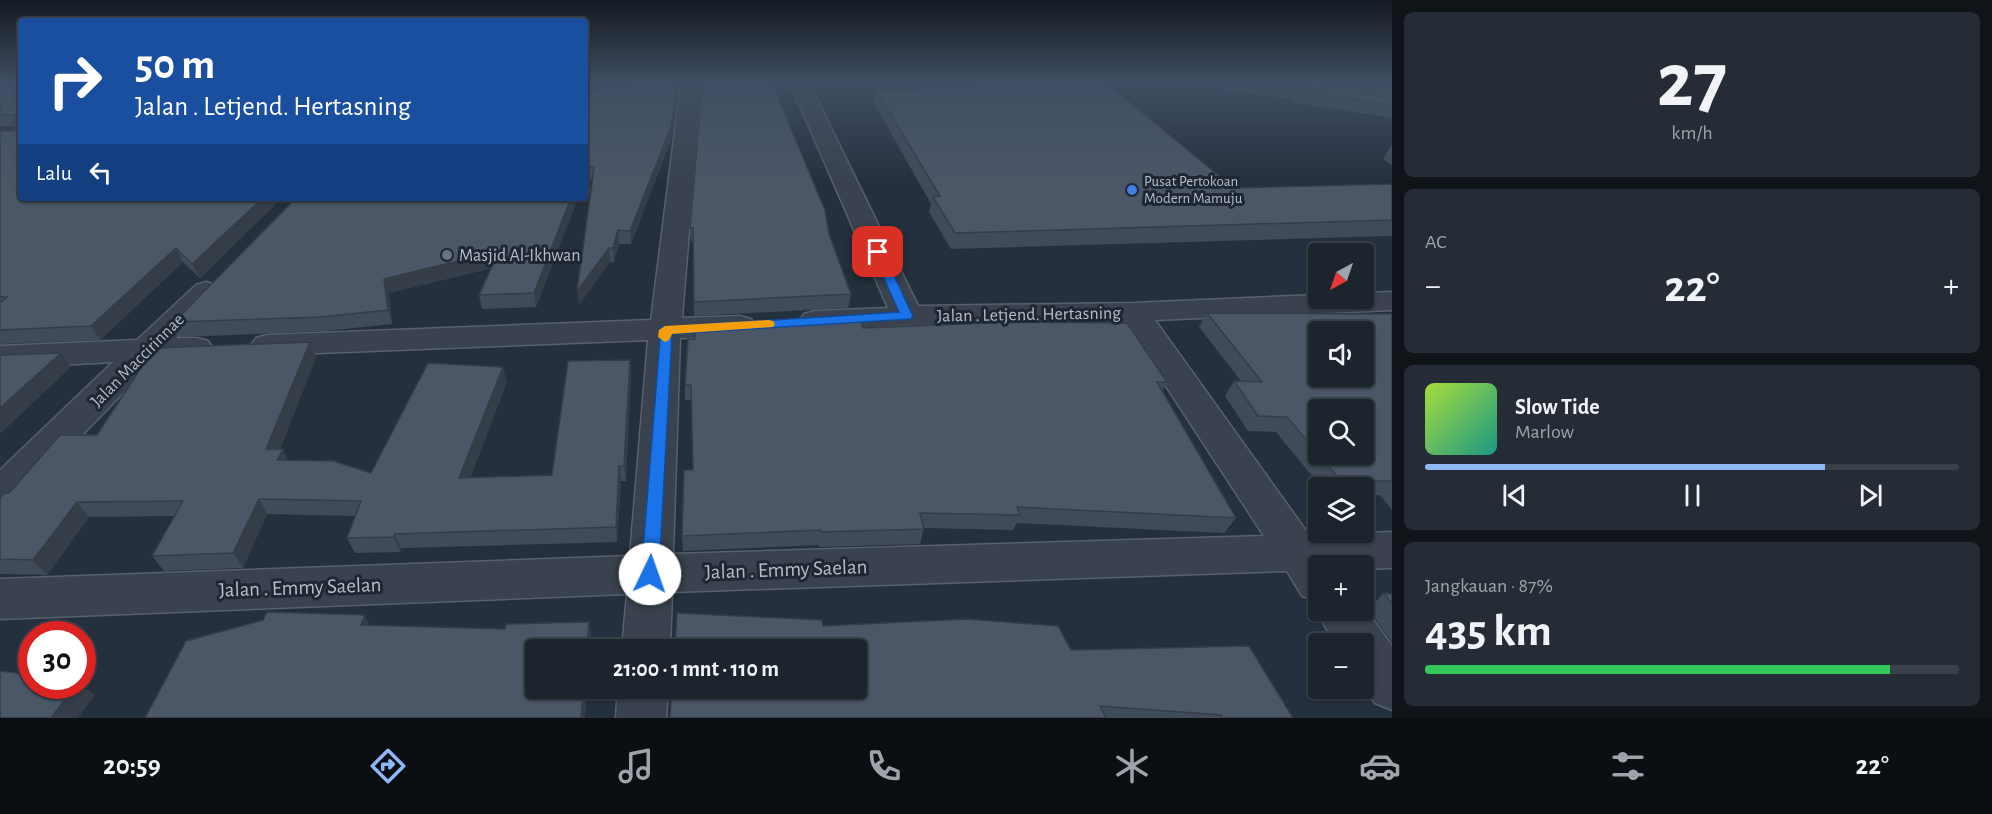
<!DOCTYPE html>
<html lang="id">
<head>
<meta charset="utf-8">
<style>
  body { margin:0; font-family:"Alegreya Sans",sans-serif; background:#252c36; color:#f1f3f6; height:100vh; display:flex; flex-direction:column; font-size:22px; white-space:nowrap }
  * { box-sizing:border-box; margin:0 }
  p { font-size:20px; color:#a0a4aa }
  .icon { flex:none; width:33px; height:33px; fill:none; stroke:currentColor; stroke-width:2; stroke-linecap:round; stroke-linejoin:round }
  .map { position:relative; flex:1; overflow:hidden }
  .side { display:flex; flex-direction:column; gap:12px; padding:12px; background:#0f1419; width:600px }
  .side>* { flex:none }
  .top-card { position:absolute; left:18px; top:18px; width:570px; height:183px; border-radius:6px; box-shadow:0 2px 4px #0004,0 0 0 2px #3a414a; background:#1a4fa0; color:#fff; overflow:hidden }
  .needle { width:39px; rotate:220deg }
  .fabs { position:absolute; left:1308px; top:243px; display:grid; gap:12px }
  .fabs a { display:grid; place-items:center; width:66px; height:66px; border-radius:6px; background:#1c242e; box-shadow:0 2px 4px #0004,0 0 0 2px #3a414a; font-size:30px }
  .speed { position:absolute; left:18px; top:621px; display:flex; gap:12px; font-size:30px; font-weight:700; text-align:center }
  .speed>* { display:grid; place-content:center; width:78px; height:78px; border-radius:50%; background:#1c242e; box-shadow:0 2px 4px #0004,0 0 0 2px #3a414a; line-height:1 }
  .speed .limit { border:9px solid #d22; background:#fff; color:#111 }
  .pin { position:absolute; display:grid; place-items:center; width:51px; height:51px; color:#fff; margin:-26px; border-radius:12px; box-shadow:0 3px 9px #0006 }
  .me { position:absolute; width:66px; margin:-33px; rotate:3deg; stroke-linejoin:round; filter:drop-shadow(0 0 4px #0008) }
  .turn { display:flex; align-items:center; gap:21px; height:126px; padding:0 18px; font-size:27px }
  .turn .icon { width:78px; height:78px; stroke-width:2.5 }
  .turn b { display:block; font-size:42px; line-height:51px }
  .then { display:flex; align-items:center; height:57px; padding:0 18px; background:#0003; gap:12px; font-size:22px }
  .big { font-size:45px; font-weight:700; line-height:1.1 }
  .side .widget { flex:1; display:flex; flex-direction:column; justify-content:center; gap:9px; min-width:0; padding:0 21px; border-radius:9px; background:#252c36 }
  .side .dial { align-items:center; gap:0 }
  .dial b { font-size:78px; line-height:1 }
  .song { display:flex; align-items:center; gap:18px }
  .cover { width:72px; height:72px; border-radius:9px; background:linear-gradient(135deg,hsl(80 70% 55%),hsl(170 70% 35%)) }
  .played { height:6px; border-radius:3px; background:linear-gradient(90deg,#8eb7f6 75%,#3a414a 75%) }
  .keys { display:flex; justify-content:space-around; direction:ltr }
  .heat { display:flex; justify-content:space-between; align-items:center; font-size:33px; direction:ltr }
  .charge { height:9px; border-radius:4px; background:linear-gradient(90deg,#34c759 87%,#3a414a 0) }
  .trip { position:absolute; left:525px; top:639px; width:342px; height:60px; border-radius:6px; background:#1c242e; box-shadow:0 2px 4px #0004,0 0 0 2px #3a414a; font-weight:700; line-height:60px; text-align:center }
  .menu { display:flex; height:96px; justify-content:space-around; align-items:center; background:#0b0e12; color:#a0a4aa }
  .menu .icon { width:42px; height:42px }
  .menu .on { color:#8eb7f6 }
  .menu b { font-size:27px; color:#f1f3f6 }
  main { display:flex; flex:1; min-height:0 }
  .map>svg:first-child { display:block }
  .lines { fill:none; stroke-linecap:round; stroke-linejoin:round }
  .minor-casing { stroke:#57606c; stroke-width:3 }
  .minor { fill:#39424e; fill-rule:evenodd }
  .wall { fill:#404b59 }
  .shaded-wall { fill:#343d48 }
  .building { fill:#4b5767; stroke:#343d48; stroke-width:1.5; fill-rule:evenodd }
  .route { fill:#1a73e8; stroke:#114b97; stroke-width:1.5 }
  .slow { fill:#f59e0b }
  .shop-dot { fill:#3f7fe0; stroke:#1e2733; stroke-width:2 }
  .worship-dot { fill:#6b7280; stroke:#1e2733; stroke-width:2 }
  .labels { text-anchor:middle; stroke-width:6; stroke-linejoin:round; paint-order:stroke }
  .far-poi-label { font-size:15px; fill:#b5bdc9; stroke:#1e2733; text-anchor:start }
  .poi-label { font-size:18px; fill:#b5bdc9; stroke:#1e2733; text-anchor:start }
  .street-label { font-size:18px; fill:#b5bdc9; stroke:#1e2733 }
  .near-street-label { font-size:21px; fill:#b5bdc9; stroke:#1e2733 }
</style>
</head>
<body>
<main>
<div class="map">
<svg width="1392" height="718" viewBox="0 0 1392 718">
  <rect width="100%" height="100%" fill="#25303e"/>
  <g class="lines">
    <g class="minor-casing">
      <g id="minor">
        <polygon points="681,83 701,83 682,318 740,316 751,319 756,326 751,333 740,336 680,338 673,554 1264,536 1124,322 907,325 815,331 804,328 799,321 804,314 815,311 888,308 790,83 809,83 918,306 1133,303 1318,295 1318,298 1364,298 1364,293 1392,292 1392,310 1155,320 1309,535 1392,532 1392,568 1364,569 1364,566 1318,566 1318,601 1302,596 1287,571 672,592 670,650 622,650 627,594 0,619 0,579 630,556 648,340 267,355 256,352 251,345 256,338 267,335 651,320"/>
        <polygon points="1220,83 1274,83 1392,97 1392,109 1230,89 1223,87"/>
        <polygon points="206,282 216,285 221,291 176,338 197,338 208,341 213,348 208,355 197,358 155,360 14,505 0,510 0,470 113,362 0,368 0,346 137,340 196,285"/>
        <polygon points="1318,605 1318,610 1364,610 1364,607 1392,646 1392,710 1375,703 1364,686 1364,644 1335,644 1316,610"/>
        <polygon points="618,688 668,688 666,718 616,718"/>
      </g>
    </g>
    <use href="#minor" class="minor"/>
  </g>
  <g class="wall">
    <polygon points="0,83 282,198 200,278 183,262 100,340 0,344 0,131 15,131 15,126 0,126"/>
    <polygon points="965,83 1106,83 1234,188 1392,184 1392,236 951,249 929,212 931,204 874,103 876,90 966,88"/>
    <polygon points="1278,83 1392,83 1392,95"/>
    <polygon points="1295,87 1392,98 1392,118 1296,103 1289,99"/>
    <polygon points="585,91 671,140 631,244 619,244 614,262 610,262 579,305 592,180 586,178 585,180"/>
    <polygon points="1392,144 1392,165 1383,159"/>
    <polygon points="296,198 578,198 536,307 482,309 479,295 492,268 389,293 392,324 326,331 182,337 174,322"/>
    <polygon points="690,228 829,234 851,294 848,308 694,316 693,241 691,241"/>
    <polygon points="1207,313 1392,314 1392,510 1380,495 1364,496 1364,488 1322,488 1276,432 1248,431 1225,396 1234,381 1241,381 1199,327"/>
    <polygon points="863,328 1167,382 1162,391 1236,518 1224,533 1017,523 1013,530 924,528 920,544 819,547 818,545 683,551 682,536 693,470 692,400 685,400 685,385 695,339"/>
    <polygon points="310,342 316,357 280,449 288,460 371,473 507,382 470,478 552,475 630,360 631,375 626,481 621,481 617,542 401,548 400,552 355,553 347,538 356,516 267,514 243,568 164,571 152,556 174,516 89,517 47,575 0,574 0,498 9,493 97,435"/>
    <polygon points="1384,593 1392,594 1392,642 1368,609"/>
    <polygon points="823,626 1293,718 670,718"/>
  </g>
  <g class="shaded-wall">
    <polygon points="585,83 609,83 585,86"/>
    <polygon points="678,83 679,83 671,140 631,244 630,231"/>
    <polygon points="263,198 282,198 200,278 192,264"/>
    <polygon points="571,198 578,198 536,307 534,293"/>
    <polygon points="618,230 619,244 614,262 613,248"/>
    <polygon points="176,248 183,262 100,340 91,326"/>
    <polygon points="609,248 610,262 579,305 577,291"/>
    <polygon points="499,251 502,265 389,293 392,324 388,310 384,279"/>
    <polygon points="310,342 316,357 274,464 266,449"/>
    <polygon points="61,353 71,367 0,434 0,408"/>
    <polygon points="630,360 631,375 626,481 624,466"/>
    <polygon points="503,367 507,382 464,493 459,478"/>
    <polygon points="283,449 290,464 277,460"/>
    <polygon points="619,466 621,481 617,542 616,527"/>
    <polygon points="259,499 267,514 243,568 233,553"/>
    <polygon points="77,502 89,517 47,575 33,560"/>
    <polygon points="395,534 401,548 400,552 394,537"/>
    <polygon points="365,615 372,630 361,625"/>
    <polygon points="589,622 592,637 591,650 587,650"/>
    <polygon points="82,685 95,695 78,718 51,718 75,686 82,686"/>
    <polygon points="584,688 588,688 585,718 581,718"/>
  </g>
  <g class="building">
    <polygon points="0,83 21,83 21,198 263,198 192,264 176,248 91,326 0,330 0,303 7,297 0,297 0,131 15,131 15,115 0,115"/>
    <polygon points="638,83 678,83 671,127 630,231 618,230 613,248 609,248 577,291 594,168 585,165 585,91"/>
    <polygon points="702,83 772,83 825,210 829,234 851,294 694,302 693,228 690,228"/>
    <polygon points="970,83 1106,83 1234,188 1392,184 1392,220 955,233 933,197 940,196 876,90 971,88"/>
    <polygon points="1295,87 1392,98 1392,105 1302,91"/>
    <polygon points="296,198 571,198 534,293 479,295 499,251 384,279 388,310 320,317 174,322"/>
    <path d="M 1207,313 L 1392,314 L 1392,481 L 1341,481 L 1287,417 L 1258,416 L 1234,381 L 1262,382 ZM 1318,332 L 1364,332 L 1364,376 L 1318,376 ZM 1318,410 L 1364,410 L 1364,454 L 1318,454 Z"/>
    <polygon points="859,316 863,328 1009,322 1127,323 1167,382 1157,382 1236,518 1017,507 1020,515 920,513 924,529 821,532 821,530 682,536 684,470 693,470 691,385 685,385 688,339 695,339 695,326"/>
    <polygon points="310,342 266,449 283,449 277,460 334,461 371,473 428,363 503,367 459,478 552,475 568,361 630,360 624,466 619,466 616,527 395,534 394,537 347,538 361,501 259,499 233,553 152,556 183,501 77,502 33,560 0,559 0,498 4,493 9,493 60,435 97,435 154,348"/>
    <polygon points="61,353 0,408 0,355"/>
    <polygon points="1384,593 1392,594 1392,604"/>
    <polygon points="267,612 365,615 361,625 505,629 506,624 589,622 587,650 536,650 536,688 584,688 581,718 145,718 186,641 263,620"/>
    <polygon points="677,613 822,620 823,626 967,619 1058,626 1071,650 1249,646 1293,718 1222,718 1221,715 1100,706 1106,718 670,718 672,688 856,688 856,650 675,650"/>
    <polygon points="0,671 32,675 32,686 75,686 51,718 0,718"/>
  </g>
  <linearGradient id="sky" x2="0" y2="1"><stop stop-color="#141a22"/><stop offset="0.45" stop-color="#404e63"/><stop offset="1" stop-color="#404e63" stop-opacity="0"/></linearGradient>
  <rect width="1392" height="183" fill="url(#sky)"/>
  <polygon class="route" points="878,249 883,252 913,316 911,319 672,334 659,574 657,579 650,581 644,579 641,574 661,327 899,312 872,252"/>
  <polygon class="slow" points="769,320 773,321 775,324 773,327 672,334 669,340 665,342 658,337 659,330 665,326"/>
  <circle class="shop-dot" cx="1132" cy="190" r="6"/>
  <circle class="worship-dot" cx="447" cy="255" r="6"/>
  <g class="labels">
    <g class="far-poi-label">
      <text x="1144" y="186">Pusat Pertokoan<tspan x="1144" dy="17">Modern Mamuju</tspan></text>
    </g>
    <g class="poi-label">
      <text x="459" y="261">Masjid Al-Ikhwan</text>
    </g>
    <g class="street-label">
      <text transform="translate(1029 314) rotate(-1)" y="6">Jalan . Letjend. Hertasning</text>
      <text transform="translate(137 360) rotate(-45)" y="6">Jalan Maccirinnae</text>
    </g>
    <g class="near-street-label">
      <text transform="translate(786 569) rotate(-2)" y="7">Jalan . Emmy Saelan</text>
      <text transform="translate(300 587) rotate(-2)" y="7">Jalan . Emmy Saelan</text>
    </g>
  </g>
</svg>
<div class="fabs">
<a><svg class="needle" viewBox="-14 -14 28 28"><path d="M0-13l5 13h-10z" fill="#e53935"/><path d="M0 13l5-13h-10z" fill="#a0a4aa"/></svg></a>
<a><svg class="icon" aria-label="sound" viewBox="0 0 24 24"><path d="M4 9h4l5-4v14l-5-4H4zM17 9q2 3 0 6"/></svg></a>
<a><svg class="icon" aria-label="search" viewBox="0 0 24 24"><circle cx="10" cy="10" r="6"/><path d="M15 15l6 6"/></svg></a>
<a><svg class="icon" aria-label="layers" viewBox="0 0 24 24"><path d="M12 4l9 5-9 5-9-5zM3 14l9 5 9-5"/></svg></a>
<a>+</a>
<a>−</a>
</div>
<div class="speed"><div class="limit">30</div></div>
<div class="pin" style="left:878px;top:252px;background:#d93025"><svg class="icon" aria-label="arrive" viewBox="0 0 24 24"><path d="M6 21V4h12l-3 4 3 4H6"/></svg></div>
<svg class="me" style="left:650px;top:574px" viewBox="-20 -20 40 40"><circle r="19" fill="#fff"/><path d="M0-13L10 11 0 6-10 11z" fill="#1a73e8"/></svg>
<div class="trip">21:00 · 1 mnt · 110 m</div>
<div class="top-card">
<div class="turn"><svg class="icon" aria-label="right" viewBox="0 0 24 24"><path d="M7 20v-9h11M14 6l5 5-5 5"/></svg><div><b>50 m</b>Jalan . Letjend. Hertasning</div></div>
<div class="then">Lalu<svg class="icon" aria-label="left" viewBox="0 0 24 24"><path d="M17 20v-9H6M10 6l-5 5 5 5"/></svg></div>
</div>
</div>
<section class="side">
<div class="widget dial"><b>27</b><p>km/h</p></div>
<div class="widget"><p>AC</p>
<div class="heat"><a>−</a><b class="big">22°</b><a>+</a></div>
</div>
<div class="widget">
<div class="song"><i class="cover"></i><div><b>Slow Tide</b><p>Marlow</p></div></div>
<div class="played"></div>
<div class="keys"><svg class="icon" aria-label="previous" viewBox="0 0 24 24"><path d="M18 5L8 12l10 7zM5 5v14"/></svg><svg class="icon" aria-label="pause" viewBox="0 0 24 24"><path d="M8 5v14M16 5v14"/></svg><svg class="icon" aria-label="next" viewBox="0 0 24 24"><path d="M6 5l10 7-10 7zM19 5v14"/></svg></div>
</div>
<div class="widget"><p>Jangkauan · 87%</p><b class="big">435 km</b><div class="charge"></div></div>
</section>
</main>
<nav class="menu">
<b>20:59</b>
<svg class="icon on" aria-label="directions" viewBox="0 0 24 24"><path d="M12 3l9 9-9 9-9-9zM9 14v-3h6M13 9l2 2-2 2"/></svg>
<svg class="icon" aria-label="music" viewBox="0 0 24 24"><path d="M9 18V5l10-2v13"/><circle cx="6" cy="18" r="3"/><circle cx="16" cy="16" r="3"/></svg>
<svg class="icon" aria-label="phone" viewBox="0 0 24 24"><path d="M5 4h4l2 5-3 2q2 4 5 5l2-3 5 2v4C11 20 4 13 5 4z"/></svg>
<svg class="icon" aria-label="climate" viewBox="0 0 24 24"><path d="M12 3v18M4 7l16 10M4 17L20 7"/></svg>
<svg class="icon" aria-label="car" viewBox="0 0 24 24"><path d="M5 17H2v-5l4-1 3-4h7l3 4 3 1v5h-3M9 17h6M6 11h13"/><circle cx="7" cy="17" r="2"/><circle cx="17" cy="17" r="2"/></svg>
<svg class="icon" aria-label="filters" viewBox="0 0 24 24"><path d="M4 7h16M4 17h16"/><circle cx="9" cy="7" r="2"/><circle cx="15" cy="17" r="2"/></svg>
<b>22°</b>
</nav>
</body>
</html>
